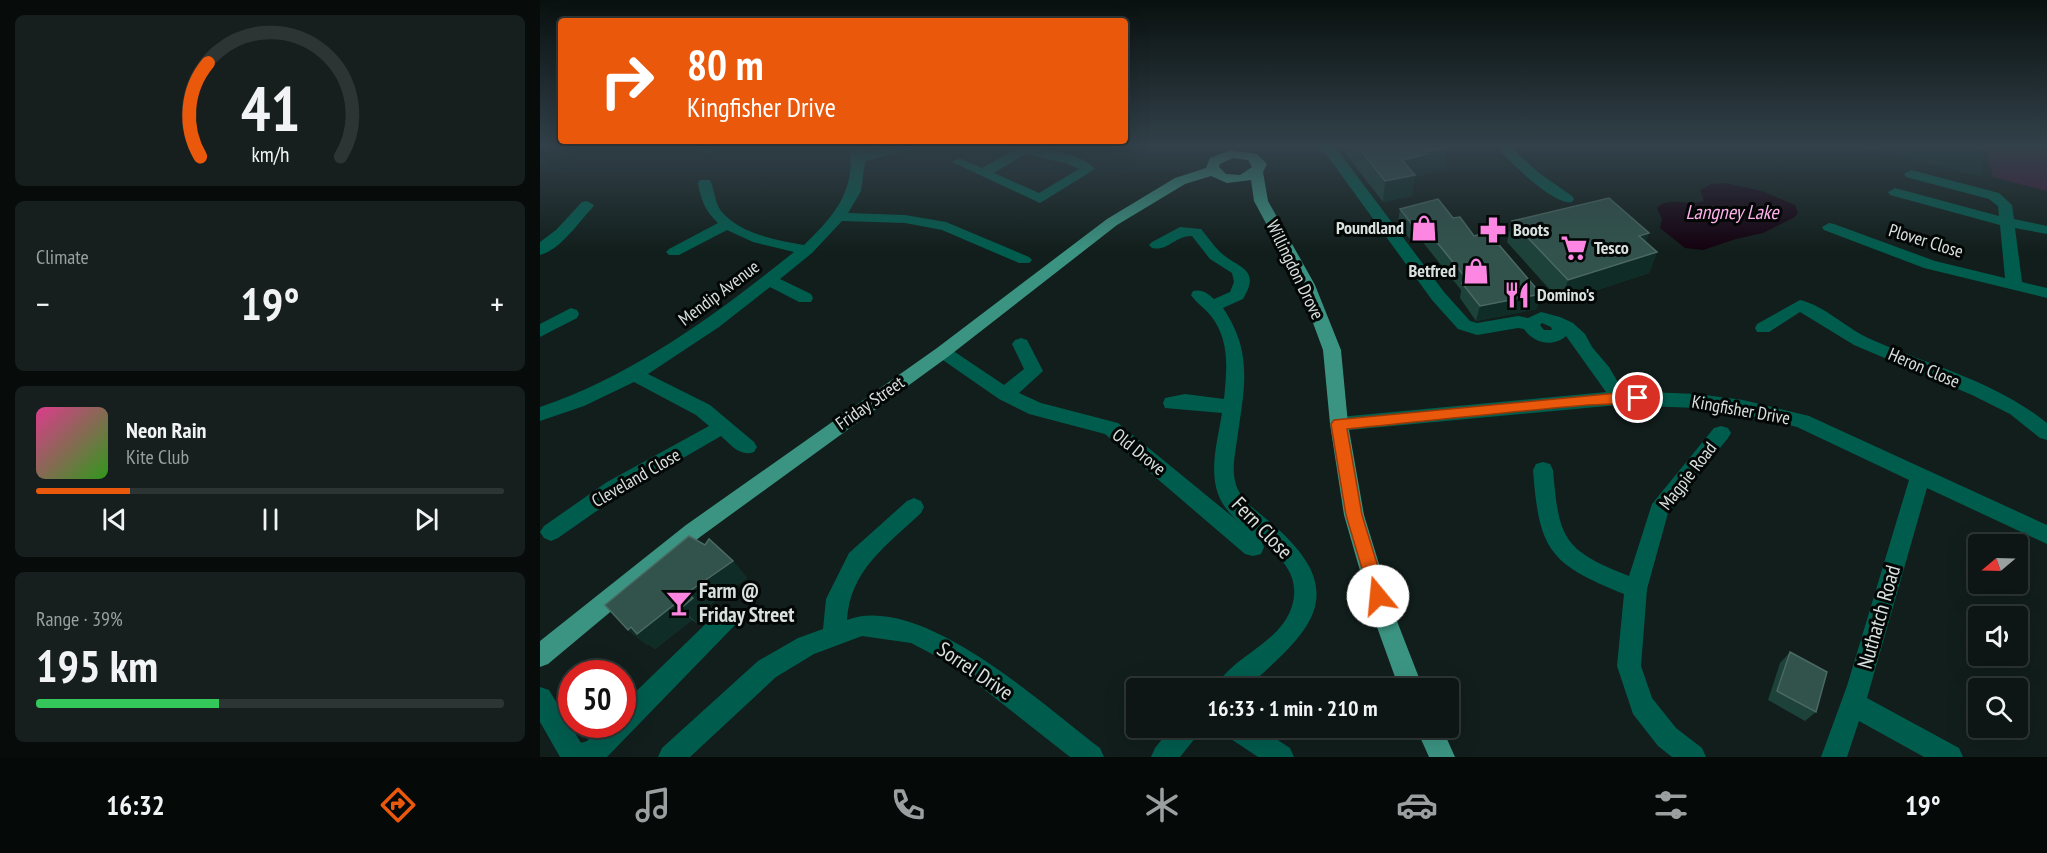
<!DOCTYPE html>
<html lang="en">
<head>
<meta charset="utf-8">
<style>
  body { margin:0; font-family:"PT Sans Narrow",sans-serif; background:#161f1d; color:#f1f3f6; height:100vh; display:flex; flex-direction:column; font-size:22px; white-space:nowrap }
  * { box-sizing:border-box; margin:0 }
  p { font-size:20px; color:#9a9fa0 }
  .icon { flex:none; width:33px; height:33px; fill:none; stroke:currentColor; stroke-width:2; stroke-linecap:round; stroke-linejoin:round }
  .map { position:relative; flex:1; overflow:hidden }
  .details { display:flex; flex-direction:column; gap:15px; padding:15px; background:#070c0b; width:540px }
  .details>* { flex:none }
  .hud { position:absolute; left:18px; top:18px; width:570px; height:126px; border-radius:6px; box-shadow:0 6px 24px #0002,0 0 0 2px #2d3534; background:#ea580c; color:#fff; overflow:hidden }
  .needle { width:39px; rotate:251deg }
  .fabs { position:absolute; left:1428px; top:534px; display:grid; gap:12px }
  .fabs a { display:grid; place-items:center; width:60px; height:60px; border-radius:6px; background:#0d1614; box-shadow:0 6px 24px #0002,0 0 0 2px #2d3534; font-size:30px }
  .speed { position:absolute; left:18px; top:660px; display:flex; gap:12px; font-size:30px; font-weight:700; text-align:center }
  .speed>* { display:grid; place-content:center; width:78px; height:78px; border-radius:50%; background:#0d1614; box-shadow:0 6px 24px #0002,0 0 0 2px #2d3534; line-height:1 }
  .speed .limit { border:9px solid #d22; background:#fff; color:#111 }
  .pin { position:absolute; display:grid; place-items:center; width:51px; height:51px; color:#fff; margin:-26px; border:3px solid #fff; border-radius:50%; box-shadow:0 2px 6px #0007 }
  .me { position:absolute; width:66px; margin:-33px; rotate:343deg; stroke-linejoin:round; filter:drop-shadow(0 0 4px #0008) }
  .turn { display:flex; align-items:center; gap:21px; height:126px; padding:0 30px; font-size:27px }
  .turn .icon { width:78px; height:78px; stroke-width:2.5 }
  .turn b { display:block; font-size:42px; line-height:51px }
  .big { font-size:45px; font-weight:700; line-height:1.1 }
  .details .card { flex:1; display:flex; flex-direction:column; justify-content:center; gap:9px; min-width:0; padding:0 21px; border-radius:9px; background:#161f1d }
  .details .dial { align-items:center; gap:0 }
  .dial svg { height:156px; overflow:visible; fill:none; stroke:#2d3534; stroke-width:7; stroke-linecap:round; text-anchor:middle }
  .dial text { fill:#f1f3f6; stroke:none }
  .song { display:flex; align-items:center; gap:18px }
  .cover { width:72px; height:72px; border-radius:9px; background:linear-gradient(135deg,hsl(330 70% 55%),hsl(110 70% 35%)) }
  .played { height:6px; border-radius:3px; background:linear-gradient(90deg,#ea580c 20%,#2d3534 20%) }
  .keys { display:flex; justify-content:space-around; direction:ltr }
  .heat { display:flex; justify-content:space-between; align-items:center; font-size:33px; direction:ltr }
  .charge { height:9px; border-radius:4px; background:linear-gradient(90deg,#34c759 39%,#2d3534 0) }
  .trip { position:absolute; left:586px; top:678px; width:333px; height:60px; border-radius:6px; background:#0d1614; box-shadow:0 6px 24px #0002,0 0 0 2px #2d3534; font-weight:700; line-height:60px; text-align:center }
  .menu { display:flex; height:96px; justify-content:space-around; align-items:center; background:#050908; color:#9a9fa0 }
  .menu .icon { width:42px; height:42px }
  .menu .active { color:#ea580c }
  .menu b { font-size:27px; color:#f1f3f6 }
  main { display:flex; flex:1; min-height:0 }
  .map>svg:first-child { display:block }
  .built { fill:#132924 }
  .green { fill:#421939 }
  .water { fill:#14000f }
  .lines { fill:none; stroke-linecap:round; stroke-linejoin:round }
  .minor { fill:#005d4e; fill-rule:evenodd }
  .major { fill:#3b9482; fill-rule:evenodd }
  .wall { fill:#1c423a }
  .shaded-wall { fill:#0f2c26 }
  .building { fill:#31534c; stroke:#4b6963; stroke-width:1.5 }
  .route { fill:#ea580c; stroke:#983908; stroke-width:1.5 }
  .labels { text-anchor:middle; stroke-width:6; stroke-linejoin:round; paint-order:stroke }
  .poi-label { font-size:18px; font-weight:bold; fill:#d9e1df; stroke:#030706; text-anchor:start }
  .street-label { font-size:18px; fill:#d9e1df; stroke:#030706 }
  .water-label { font-size:20px; font-style:italic; fill:#ffb0eb; stroke:#030706 }
  .near-street-label { font-size:21px; fill:#d9e1df; stroke:#030706 }
  .near-poi-label { font-size:21px; font-weight:bold; fill:#d9e1df; stroke:#030706; text-anchor:start }
</style>
</head>
<body>
<main>
<section class="details">
<div class="card dial"><svg viewBox="0 0 100 80">
<path d="M14 69A42 42 0 1 1 86 69"/>
<path d="M14 69A42 42 0 0 1 18 21" stroke="#ea580c"/>
<text x="50" y="56" font-size="32" font-weight="700">41</text>
<text x="50" y="72" font-size="11">km/h</text>
</svg></div>
<div class="card"><p>Climate</p>
<div class="heat"><a>−</a><b class="big">19°</b><a>+</a></div>
</div>
<div class="card">
<div class="song"><i class="cover"></i><div><b>Neon Rain</b><p>Kite Club</p></div></div>
<div class="played"></div>
<div class="keys"><svg class="icon" aria-label="previous" viewBox="0 0 24 24"><path d="M18 5L8 12l10 7zM5 5v14"/></svg><svg class="icon" aria-label="pause" viewBox="0 0 24 24"><path d="M8 5v14M16 5v14"/></svg><svg class="icon" aria-label="next" viewBox="0 0 24 24"><path d="M6 5l10 7-10 7zM19 5v14"/></svg></div>
</div>
<div class="card"><p>Range · 39%</p><b class="big">195 km</b><div class="charge"></div></div>
</section>
<div class="map">
<svg width="1507" height="757" viewBox="0 0 1507 757">
  <rect width="100%" height="100%" fill="#111e1b"/>
  <polygon class="built" points="1317,146 1409,146 1443,154 1442,177"/>
  <polygon class="green" points="1427,146 1507,146 1507,191 1453,177 1447,151"/>
  <path class="water" d="M 1186,183 L 1222,191 L 1255,205 L 1258,213 L 1253,218 L 1223,233 L 1196,239 L 1163,250 L 1145,248 L 1120,228 L 1122,219 L 1117,208 C 1130,195 1147,207 1164,201 L 1160,190 L 1171,184 Z"/>
  <g class="lines">
    <g class="minor">
      <polygon points="153,146 171,146 176,150 169,154"/>
      <path d="M 309,146 L 323,146 L 324,153 L 351,146 L 373,146 L 372,149 L 325,161 L 321,191 L 308,213 L 365,215 L 406,222 L 489,257 L 492,260 L 489,263 L 479,263 L 402,230 L 365,223 L 302,221 L 272,253 L 240,279 L 271,294 L 273,298 L 271,302 L 259,302 L 230,287 L 179,327 L 108,374 L 170,405 L 214,442 L 217,447 L 214,452 C 200,457 191,445 181,436 L 81,494 L 18,538 L 11,541 L 4,538 L 0,532 L 4,526 L 67,482 L 169,426 L 156,415 L 94,382 L 44,406 L 0,421 L 0,407 C 96,374 175,315 254,252 L 213,242 L 187,230 L 139,255 L 129,255 L 126,252 L 129,249 L 178,223 C 165,211 161,200 158,183 L 160,180 L 170,180 C 175,190 174,201 181,211 C 200,234 236,240 264,245 C 294,216 317,190 309,146 Z"/>
      <path d="M 469,146 C 491,146 540,151 555,169 L 500,203 L 412,162 L 419,158 L 442,168 L 473,150 ZM 485,154 L 526,163 L 539,169 L 499,193 L 454,173 Z"/>
      <path d="M 777,146 L 791,146 L 799,152 L 904,292 L 930,321 L 937,323 L 978,316 L 988,318 L 1001,312 L 1020,317 L 1033,323 L 1045,334 L 1052,347 L 1069,367 L 1083,391 L 1157,394 L 1203,400 L 1269,416 L 1507,525 L 1507,544 L 1387,488 L 1327,698 L 1419,748 L 1423,757 L 1384,757 L 1319,721 L 1307,757 L 1281,757 L 1307,686 L 1369,480 L 1257,427 L 1203,414 L 1157,408 L 1078,405 L 799,431 L 792,429 L 790,424 L 792,419 L 799,417 L 1066,392 L 1026,336 C 1013,348 993,343 984,329 L 978,328 L 937,335 L 918,329 L 892,300 L 789,158 ZM 1002,323 L 1011,327 L 1012,330 L 1004,330 L 1000,325 Z"/>
      <path d="M 956,146 L 970,146 L 999,173 L 1032,196 L 1034,199 L 1032,202 C 1015,206 967,160 956,146 Z"/>
      <polygon points="1017,146 1030,146 1024,150"/>
      <polygon points="1371,170 1459,193 1472,205 1474,219 1507,226 1507,234 1475,228 1482,282 1507,288 1507,298 1384,268 1284,230 1282,227 1289,223 1294,224 1395,261 1465,278 1460,225 1350,195 1348,192 1355,188 1459,216 1458,206 1449,199 1366,177 1364,174"/>
      <path d="M 47,201 L 54,205 L 52,208 C 38,223 20,250 0,255 L 0,242 L 16,230 L 42,202 Z"/>
      <path d="M 640,227 L 661,229 C 667,236 673,245 680,252 C 697,268 722,268 703,299 L 683,308 C 714,354 704,389 697,440 C 695,453 692,468 695,481 C 699,500 716,510 730,522 C 814,593 771,631 706,688 L 676,688 C 689,657 741,644 752,606 C 768,552 693,536 678,494 C 669,468 678,439 682,413 L 625,408 L 623,403 L 625,398 L 645,394 L 684,399 C 687,370 690,340 671,316 C 665,308 656,303 651,295 L 653,291 C 663,289 667,293 674,299 L 690,292 L 694,282 L 692,273 L 670,259 L 652,236 C 636,235 627,252 612,248 L 609,245 L 612,242 Z"/>
      <path d="M 1260,300 C 1285,306 1305,327 1328,338 C 1388,365 1455,381 1507,423 L 1507,440 L 1500,438 L 1470,414 L 1432,395 L 1314,345 L 1260,312 L 1229,332 L 1217,332 L 1215,328 L 1217,324 Z"/>
      <polygon points="31,308 37,310 39,314 37,318 0,337 0,324"/>
      <polygon points="481,338 487,340 503,371 479,393 501,403 578,423 721,540 724,547 721,554 713,556 705,554 565,434 489,414 459,399 397,356 394,352 397,348 409,348 464,385 484,369 472,344 475,340"/>
      <path d="M 1181,426 L 1188,428 L 1191,433 L 1188,438 L 1128,513 L 1107,589 L 1101,666 L 1112,698 L 1136,728 L 1162,748 L 1166,757 L 1132,757 L 1118,746 L 1093,714 L 1077,666 L 1084,594 C 1010,564 999,551 993,470 L 996,464 L 1003,462 L 1010,464 L 1013,470 C 1019,538 1022,550 1089,576 L 1112,504 L 1174,428 Z"/>
      <path d="M 374,498 L 381,501 L 384,507 L 381,513 C 347,545 310,570 307,620 C 381,592 503,705 560,748 L 564,757 L 530,757 L 413,665 L 371,643 L 322,636 L 274,654 L 236,677 L 150,757 L 118,757 L 122,748 L 218,661 L 258,638 L 283,629 L 286,599 L 309,553 L 367,501 Z"/>
      <polygon points="187,607 195,611 199,618 195,625 67,757 20,757 0,722 0,687 9,690 41,743 47,741 63,724 82,724 82,705 179,611"/>
      <polygon points="631,728 660,728 656,737 640,757 611,757 615,748"/>
      <polygon points="684,728 719,728 750,748 754,757 718,757 688,737"/>
    </g>
    <g class="major">
      <path d="M 691,150 L 717,154 L 727,164 L 723,172 L 728,201 L 775,285 L 801,350 L 808,424 L 824,515 L 855,616 L 883,688 L 859,688 L 833,616 L 804,515 L 790,424 L 783,350 L 759,285 L 714,201 L 711,180 L 687,183 L 671,176 L 645,184 L 577,225 L 409,356 L 160,537 L 8,664 L 0,667 L 0,641 L 146,525 L 397,348 L 567,219 L 635,178 L 666,168 L 670,158 ZM 693,158 L 708,160 L 712,167 L 700,175 L 686,174 L 679,167 L 680,164 Z"/>
      <polygon points="876,728 902,728 915,757 889,757"/>
    </g>
  </g>
  <g class="wall">
    <polygon points="805,146 905,146 907,148 904,169 884,173 884,175 874,177 872,196 843,202 805,153"/>
    <polygon points="860,209 913,218 934,236 997,309 936,321 920,298 921,290 881,240 872,242 858,223"/>
    <polygon points="972,221 1106,242 1117,252 1109,273 1021,302 967,242"/>
    <polygon points="193,561 207,578 164,609 169,614 158,624 152,620 115,649 108,644 107,645 88,630"/>
    <polygon points="1250,652 1276,712 1265,721 1228,700 1240,663"/>
  </g>
  <g class="shaded-wall">
    <polygon points="907,148 904,169 884,173 884,175 874,177 872,196 843,202 845,181 862,160 885,152"/>
    <polygon points="883,225 881,240 872,242 874,227"/>
    <polygon points="1109,233 1102,254 1099,236"/>
    <polygon points="1117,252 1109,273 1021,302 1028,280"/>
    <polygon points="1001,294 997,309 936,321 940,306"/>
    <polygon points="193,561 207,578 164,609 169,614 158,624 141,608 147,593"/>
    <polygon points="135,604 152,620 115,649 108,644 107,645 88,630"/>
  </g>
  <g class="building">
    <polygon points="817,146 905,146 907,148 885,152 887,154 862,160 875,175 845,181"/>
    <polygon points="1069,198 1109,233 1099,236 1117,252 1028,280 972,221"/>
    <polygon points="898,199 913,218 920,217 934,236 948,232 1001,294 940,306 922,283 929,282 883,225 874,227 860,209"/>
    <polygon points="149,536 165,545 169,539 193,561 147,593 153,598 141,608 135,604 97,634 91,627 88,630 65,605"/>
    <polygon points="1250,652 1287,672 1276,712 1237,691"/>
  </g>
  <linearGradient id="sky" x2="0" y2="1"><stop stop-color="#09100f"/><stop offset="0.58" stop-color="#32414a"/><stop offset="1" stop-color="#32414a" stop-opacity="0"/></linearGradient>
  <rect width="1507" height="252" fill="url(#sky)"/>
  <path class="route" d="M 1078,393 L 1098,393 L 1105,398 C 1100,405 1059,404 1048,405 C 967,412 887,421 807,429 L 822,515 L 847,596 L 844,602 L 838,604 L 832,602 L 806,515 L 791,424 L 794,420 Z"/>
  <defs>
    <g id="shop-bare" transform="scale(2.07)"><path d="M-5-2.5h2.3a2.7 3.5 0 0 1 5.4 0H5L5.5 6h-11ZM-1.5-2.5h3a1.5 2.3 0 0 0-3 0Z" fill="#fd86e2" stroke="#030706" stroke-width="2.5" paint-order="stroke"/></g>
    <g id="pharmacy-bare" transform="scale(2.07)"><path d="M-2-6h4v4h4v4h-4v4h-4v-4h-4v-4h4Z" fill="#fd86e2" stroke="#030706" stroke-width="2.5" paint-order="stroke"/></g>
    <g id="supermarket-bare" transform="scale(2.07)"><path d="M-6-5.5h2.5l.6 2H6L4.5 2H-2.5L-4.4-4H-6ZM-1.5 3.2a1.3 1.3 0 1 0 .1 0ZM3 3.2a1.3 1.3 0 1 0 .1 0Z" fill="#fd86e2" stroke="#030706" stroke-width="2.5" paint-order="stroke"/></g>
    <g id="restaurant-bare" transform="scale(2.07)"><path d="M-5-6h1v4h1v-4h1v4h1v-4h1v5L-1.5 .5V6h-2V.5L-5-1ZM5-6V6H3V1.5H1.5Q1.5-4 5-6Z" fill="#fd86e2" stroke="#030706" stroke-width="2.5" paint-order="stroke"/></g>
    <g id="bar-bare" transform="scale(2.07)"><path d="M-6-5H6L.8 .8V4.5H3.5V6h-7V4.5H-.8V.8Z" fill="#fd86e2" stroke="#030706" stroke-width="2.5" paint-order="stroke"/></g>
  </defs>
  <g fill-rule="evenodd">
    <use href="#shop-bare" x="884" y="228"/>
    <use href="#pharmacy-bare" x="953" y="230"/>
    <use href="#supermarket-bare" x="1034" y="248"/>
    <use href="#shop-bare" x="936" y="271"/>
    <use href="#restaurant-bare" x="977" y="295"/>
    <use href="#bar-bare" x="139" y="603"/>
  </g>
  <g class="labels">
    <g class="poi-label">
      <text x="864" y="234" text-anchor="end">Poundland</text>
      <text x="973" y="236">Boots</text>
      <text x="1054" y="254">Tesco</text>
      <text x="916" y="277" text-anchor="end">Betfred</text>
      <text x="997" y="301">Domino's</text>
    </g>
    <g class="street-label">
      <text transform="translate(1386 241) rotate(17)" y="6">Plover Close</text>
      <text transform="translate(755 270) rotate(64)" y="6">Willingdon Drove</text>
      <text transform="translate(179 293) rotate(-37)" y="6">Mendip Avenue</text>
      <text transform="translate(1384 368) rotate(23)" y="6">Heron Close</text>
      <text transform="translate(330 403) rotate(-35)" y="6">Friday Street</text>
      <text transform="translate(1201 410) rotate(10)" y="6">Kingfisher Drive</text>
      <text transform="translate(599 452) rotate(39)" y="6">Old Drove</text>
      <text transform="translate(1148 476) rotate(-52)" y="6">Magpie Road</text>
      <text transform="translate(96 478) rotate(-30)" y="6">Cleveland Close</text>
    </g>
    <g class="water-label">
      <text x="1192" y="219">Langney Lake</text>
    </g>
    <g class="near-street-label">
      <text transform="translate(722 528) rotate(46)" y="7">Fern Close</text>
      <text transform="translate(1339 617) rotate(-74)" y="7">Nuthatch Road</text>
      <text transform="translate(435 671) rotate(34)" y="7">Sorrel Drive</text>
    </g>
    <g class="near-poi-label">
      <text x="159" y="598">Farm @<tspan x="159" dy="24">Friday Street</tspan></text>
    </g>
  </g>
</svg>
<div class="fabs">
<a><svg class="needle" viewBox="-14 -14 28 28"><path d="M0-13l5 13h-10z" fill="#e53935"/><path d="M0 13l5-13h-10z" fill="#9a9fa0"/></svg></a>
<a><svg class="icon" aria-label="sound" viewBox="0 0 24 24"><path d="M4 9h4l5-4v14l-5-4H4zM17 9q2 3 0 6"/></svg></a>
<a><svg class="icon" aria-label="search" viewBox="0 0 24 24"><circle cx="10" cy="10" r="6"/><path d="M15 15l6 6"/></svg></a>
</div>
<div class="speed"><div class="limit">50</div></div>
<div class="pin" style="left:1098px;top:398px;background:#d93025"><svg class="icon" aria-label="arrive" viewBox="0 0 24 24"><path d="M6 21V4h12l-3 4 3 4H6"/></svg></div>
<svg class="me" style="left:838px;top:596px" viewBox="-20 -20 40 40"><circle r="19" fill="#fff"/><path d="M0-13L10 11 0 6-10 11z" fill="#ea580c"/></svg>
<div class="trip">16:33 · 1 min · 210 m</div>
<div class="hud">
<div class="turn"><svg class="icon" aria-label="right" viewBox="0 0 24 24"><path d="M7 20v-9h11M14 6l5 5-5 5"/></svg><div><b>80 m</b>Kingfisher Drive</div></div>
</div>
</div>
</main>
<nav class="menu">
<b>16:32</b>
<svg class="icon active" aria-label="directions" viewBox="0 0 24 24"><path d="M12 3l9 9-9 9-9-9zM9 14v-3h6M13 9l2 2-2 2"/></svg>
<svg class="icon" aria-label="music" viewBox="0 0 24 24"><path d="M9 18V5l10-2v13"/><circle cx="6" cy="18" r="3"/><circle cx="16" cy="16" r="3"/></svg>
<svg class="icon" aria-label="phone" viewBox="0 0 24 24"><path d="M5 4h4l2 5-3 2q2 4 5 5l2-3 5 2v4C11 20 4 13 5 4z"/></svg>
<svg class="icon" aria-label="climate" viewBox="0 0 24 24"><path d="M12 3v18M4 7l16 10M4 17L20 7"/></svg>
<svg class="icon" aria-label="car" viewBox="0 0 24 24"><path d="M5 17H2v-5l4-1 3-4h7l3 4 3 1v5h-3M9 17h6M6 11h13"/><circle cx="7" cy="17" r="2"/><circle cx="17" cy="17" r="2"/></svg>
<svg class="icon" aria-label="filters" viewBox="0 0 24 24"><path d="M4 7h16M4 17h16"/><circle cx="9" cy="7" r="2"/><circle cx="15" cy="17" r="2"/></svg>
<b>19°</b>
</nav>
</body>
</html>
